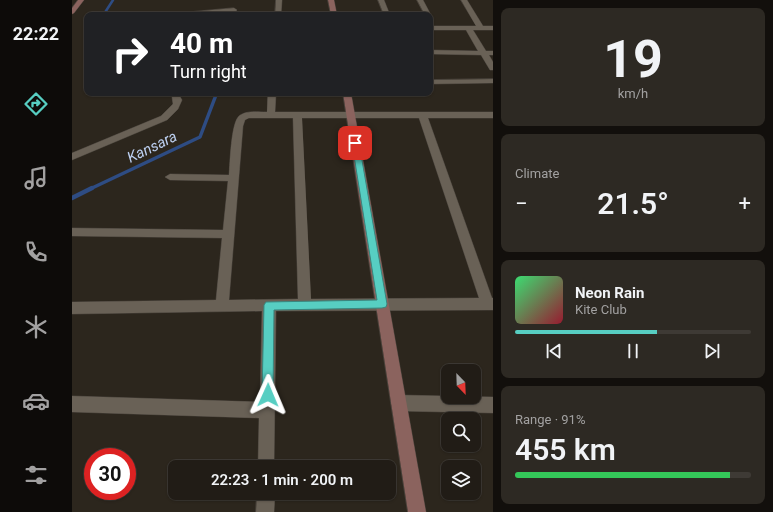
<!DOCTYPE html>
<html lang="en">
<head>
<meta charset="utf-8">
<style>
  body { margin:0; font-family:Roboto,sans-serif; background:#2d2923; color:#f1f3f6; height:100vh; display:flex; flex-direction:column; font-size:15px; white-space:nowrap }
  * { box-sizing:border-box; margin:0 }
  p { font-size:13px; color:#a2a1a1 }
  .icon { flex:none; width:22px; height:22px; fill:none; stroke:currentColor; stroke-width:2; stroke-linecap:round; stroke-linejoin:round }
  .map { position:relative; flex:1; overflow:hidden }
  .drawer { display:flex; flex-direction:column; gap:8px; padding:8px; background:#120f0c; width:280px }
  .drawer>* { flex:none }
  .banner { position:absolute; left:12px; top:12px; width:349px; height:84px; border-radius:8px; box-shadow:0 1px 3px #0004,0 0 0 1px #3e3a35; background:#202124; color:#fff; overflow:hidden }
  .needle { width:26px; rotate:157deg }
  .controls { position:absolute; left:369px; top:364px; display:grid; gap:8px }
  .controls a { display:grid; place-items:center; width:40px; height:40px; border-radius:8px; background:#211c16; box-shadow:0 1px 3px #0004,0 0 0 1px #3e3a35; font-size:20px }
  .speed { position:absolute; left:12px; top:448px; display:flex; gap:8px; font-size:20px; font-weight:700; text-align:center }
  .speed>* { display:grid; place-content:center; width:52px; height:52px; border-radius:50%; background:#211c16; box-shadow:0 1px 3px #0004,0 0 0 1px #3e3a35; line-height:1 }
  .speed .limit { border:6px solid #d22; background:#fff; color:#111 }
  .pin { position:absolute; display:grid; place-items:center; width:34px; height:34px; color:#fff; margin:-17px; border-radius:8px; box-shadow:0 2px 6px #0006 }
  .me { position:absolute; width:44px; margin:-22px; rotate:1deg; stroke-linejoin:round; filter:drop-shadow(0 0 3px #0008) }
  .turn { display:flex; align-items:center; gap:14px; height:84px; padding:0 20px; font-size:18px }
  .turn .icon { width:52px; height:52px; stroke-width:2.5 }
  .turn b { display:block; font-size:28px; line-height:34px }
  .big { font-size:30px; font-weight:600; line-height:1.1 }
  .drawer .tile { flex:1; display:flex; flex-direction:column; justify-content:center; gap:6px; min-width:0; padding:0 14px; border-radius:8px; background:#2d2923 }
  .drawer .dial { align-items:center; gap:0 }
  .dial b { font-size:52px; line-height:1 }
  .song { display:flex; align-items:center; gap:12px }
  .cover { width:48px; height:48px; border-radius:6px; background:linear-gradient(135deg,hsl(140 70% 55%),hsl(350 70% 35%)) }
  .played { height:4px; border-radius:2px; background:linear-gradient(90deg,#57cec2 60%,#3e3a35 60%) }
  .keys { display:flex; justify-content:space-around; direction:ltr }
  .heat { display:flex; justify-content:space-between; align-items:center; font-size:22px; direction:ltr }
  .charge { height:6px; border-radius:3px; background:linear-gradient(90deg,#34c759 91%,#3e3a35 0) }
  .trip { position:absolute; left:96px; top:460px; width:228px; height:40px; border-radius:8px; background:#211c16; box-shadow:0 1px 3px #0004,0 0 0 1px #3e3a35; font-weight:600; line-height:40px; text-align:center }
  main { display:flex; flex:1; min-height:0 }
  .tab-bar { display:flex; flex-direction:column; width:72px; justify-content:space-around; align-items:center; background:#0d0b09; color:#a2a1a1 }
  .tab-bar .icon { width:28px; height:28px }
  .tab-bar .active { color:#57cec2 }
  .tab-bar b { font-size:18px; color:#f1f3f6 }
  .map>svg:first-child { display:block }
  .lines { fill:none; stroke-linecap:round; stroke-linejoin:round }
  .stream-far2 { stroke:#2e4c83; stroke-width:2.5 }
  .stream-far1 { stroke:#2e4c83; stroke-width:3.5 }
  .stream { stroke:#2e4c83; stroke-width:4.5 }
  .street-casing { stroke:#47413a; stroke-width:1 }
  .secondary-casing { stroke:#47413a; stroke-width:1 }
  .street { fill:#696156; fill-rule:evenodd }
  .secondary { fill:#8b635e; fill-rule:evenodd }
  .route { fill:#57cec2; stroke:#39867e }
  .labels { text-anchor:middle; stroke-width:4; stroke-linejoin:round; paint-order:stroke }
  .water-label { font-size:15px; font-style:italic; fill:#bccff0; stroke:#2c261d }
</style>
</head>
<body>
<main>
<nav class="tab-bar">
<b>22:22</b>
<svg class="icon active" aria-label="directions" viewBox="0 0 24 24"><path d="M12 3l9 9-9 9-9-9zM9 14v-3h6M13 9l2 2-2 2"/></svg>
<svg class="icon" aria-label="music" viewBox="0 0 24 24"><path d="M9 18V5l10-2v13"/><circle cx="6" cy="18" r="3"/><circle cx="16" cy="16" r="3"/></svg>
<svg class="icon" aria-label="phone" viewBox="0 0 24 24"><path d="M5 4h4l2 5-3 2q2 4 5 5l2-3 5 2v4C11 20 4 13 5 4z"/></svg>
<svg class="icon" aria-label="climate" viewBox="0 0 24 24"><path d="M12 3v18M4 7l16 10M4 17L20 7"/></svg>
<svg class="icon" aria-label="car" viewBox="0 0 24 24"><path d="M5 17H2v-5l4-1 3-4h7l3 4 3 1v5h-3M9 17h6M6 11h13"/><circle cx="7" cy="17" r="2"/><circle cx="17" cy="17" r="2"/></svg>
<svg class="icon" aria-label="filters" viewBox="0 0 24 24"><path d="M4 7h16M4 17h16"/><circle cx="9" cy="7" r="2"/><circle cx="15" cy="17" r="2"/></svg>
</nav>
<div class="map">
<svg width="421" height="512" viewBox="0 0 421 512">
  <rect width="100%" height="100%" fill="#2c261d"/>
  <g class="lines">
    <polyline class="stream-far2" points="33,15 32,14 41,0"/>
    <polyline class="stream-far1" points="18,189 128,137 144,95 143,93"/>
    <polyline class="stream" points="0,198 20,188"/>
    <g class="street-casing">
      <g id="street">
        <polygon points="204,0 210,0 209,15 203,15"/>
        <polygon points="306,0 312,0 318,15 312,15"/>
        <polygon points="345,0 351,0 359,15 358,16 358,15 353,15"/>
        <polygon points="389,0 395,0 411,26 421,26 421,30 401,30 414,51 421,51 421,55 417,55 421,62 421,70 418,70 409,55 358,54 358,50 406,51 394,30 358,30 358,26 404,26"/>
        <polygon points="162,8 165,10 164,11 128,15 104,15 107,13"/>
        <polygon points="421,79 421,83 358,84 358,80"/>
        <polygon points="98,93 106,93 110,100 106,109 95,120 0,160 0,153 89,116 101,104 100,97"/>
        <path d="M 196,93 L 204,93 L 203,112 L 421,112 L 421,118 L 356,118 L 420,298 L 421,298 L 421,310 L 204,311 L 202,467 L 186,467 L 187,418 L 0,412 L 0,396 L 188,402 L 190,311 L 0,314 L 0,302 L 144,300 L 150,238 L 0,236 L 0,228 L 151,230 L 156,181 L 98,180 L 93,177 L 98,174 L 157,175 C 158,163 159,123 167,116 C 174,110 186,112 195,112 ZM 177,118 L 221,118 L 226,299 L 157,300 L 171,126 L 173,120 ZM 230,118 L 347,118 L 407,298 L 239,299 Z"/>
        <polygon points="327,395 421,397 421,413 327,411 322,408 319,403 322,398"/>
        <polygon points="185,493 203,493 202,512 184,512"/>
      </g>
    </g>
    <g class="secondary-casing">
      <g id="secondary">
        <polygon points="6,0 12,0 2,13 0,14 0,8"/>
        <polygon points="256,0 262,0 265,15 259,15"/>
        <polygon points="271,93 279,93 354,512 336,512"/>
      </g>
    </g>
    <use href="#street" class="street"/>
    <use href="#secondary" class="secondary"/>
  </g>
  <polygon class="route" points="283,141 287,143 315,304 314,307 310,308 202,310 201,395 200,399 196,401 191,399 190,395 192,305 194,302 305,300 280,143"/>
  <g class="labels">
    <g class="water-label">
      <text transform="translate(80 147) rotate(-26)" y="5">Kansara</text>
    </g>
  </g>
</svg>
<div class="controls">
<a><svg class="needle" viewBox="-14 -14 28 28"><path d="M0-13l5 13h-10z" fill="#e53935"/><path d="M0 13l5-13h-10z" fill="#a2a1a1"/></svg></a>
<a><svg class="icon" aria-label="search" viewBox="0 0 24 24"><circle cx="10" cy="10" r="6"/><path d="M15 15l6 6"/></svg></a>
<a><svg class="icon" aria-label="layers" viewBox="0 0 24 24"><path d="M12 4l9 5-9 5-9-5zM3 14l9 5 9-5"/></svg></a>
</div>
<div class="speed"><div class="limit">30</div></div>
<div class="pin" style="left:283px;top:143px;background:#d93025"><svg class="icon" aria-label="arrive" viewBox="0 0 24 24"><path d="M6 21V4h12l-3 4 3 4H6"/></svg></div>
<svg class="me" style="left:196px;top:395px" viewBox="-20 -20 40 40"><path d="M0-17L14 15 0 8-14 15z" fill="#57cec2" stroke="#fff" stroke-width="4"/></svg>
<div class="trip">22:23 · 1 min · 200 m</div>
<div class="banner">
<div class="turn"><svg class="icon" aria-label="right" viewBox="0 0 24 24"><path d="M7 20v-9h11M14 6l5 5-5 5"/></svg><div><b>40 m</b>Turn right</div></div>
</div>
</div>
<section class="drawer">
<div class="tile dial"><b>19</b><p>km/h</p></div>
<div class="tile"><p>Climate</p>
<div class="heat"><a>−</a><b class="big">21.5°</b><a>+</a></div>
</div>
<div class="tile">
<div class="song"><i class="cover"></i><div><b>Neon Rain</b><p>Kite Club</p></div></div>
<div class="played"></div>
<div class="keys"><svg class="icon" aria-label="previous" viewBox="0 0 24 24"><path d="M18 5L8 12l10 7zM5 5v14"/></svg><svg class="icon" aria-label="pause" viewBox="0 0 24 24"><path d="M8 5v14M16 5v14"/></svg><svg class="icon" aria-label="next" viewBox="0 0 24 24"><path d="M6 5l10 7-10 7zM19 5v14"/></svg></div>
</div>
<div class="tile"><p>Range · 91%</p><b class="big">455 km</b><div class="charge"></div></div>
</section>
</main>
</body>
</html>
